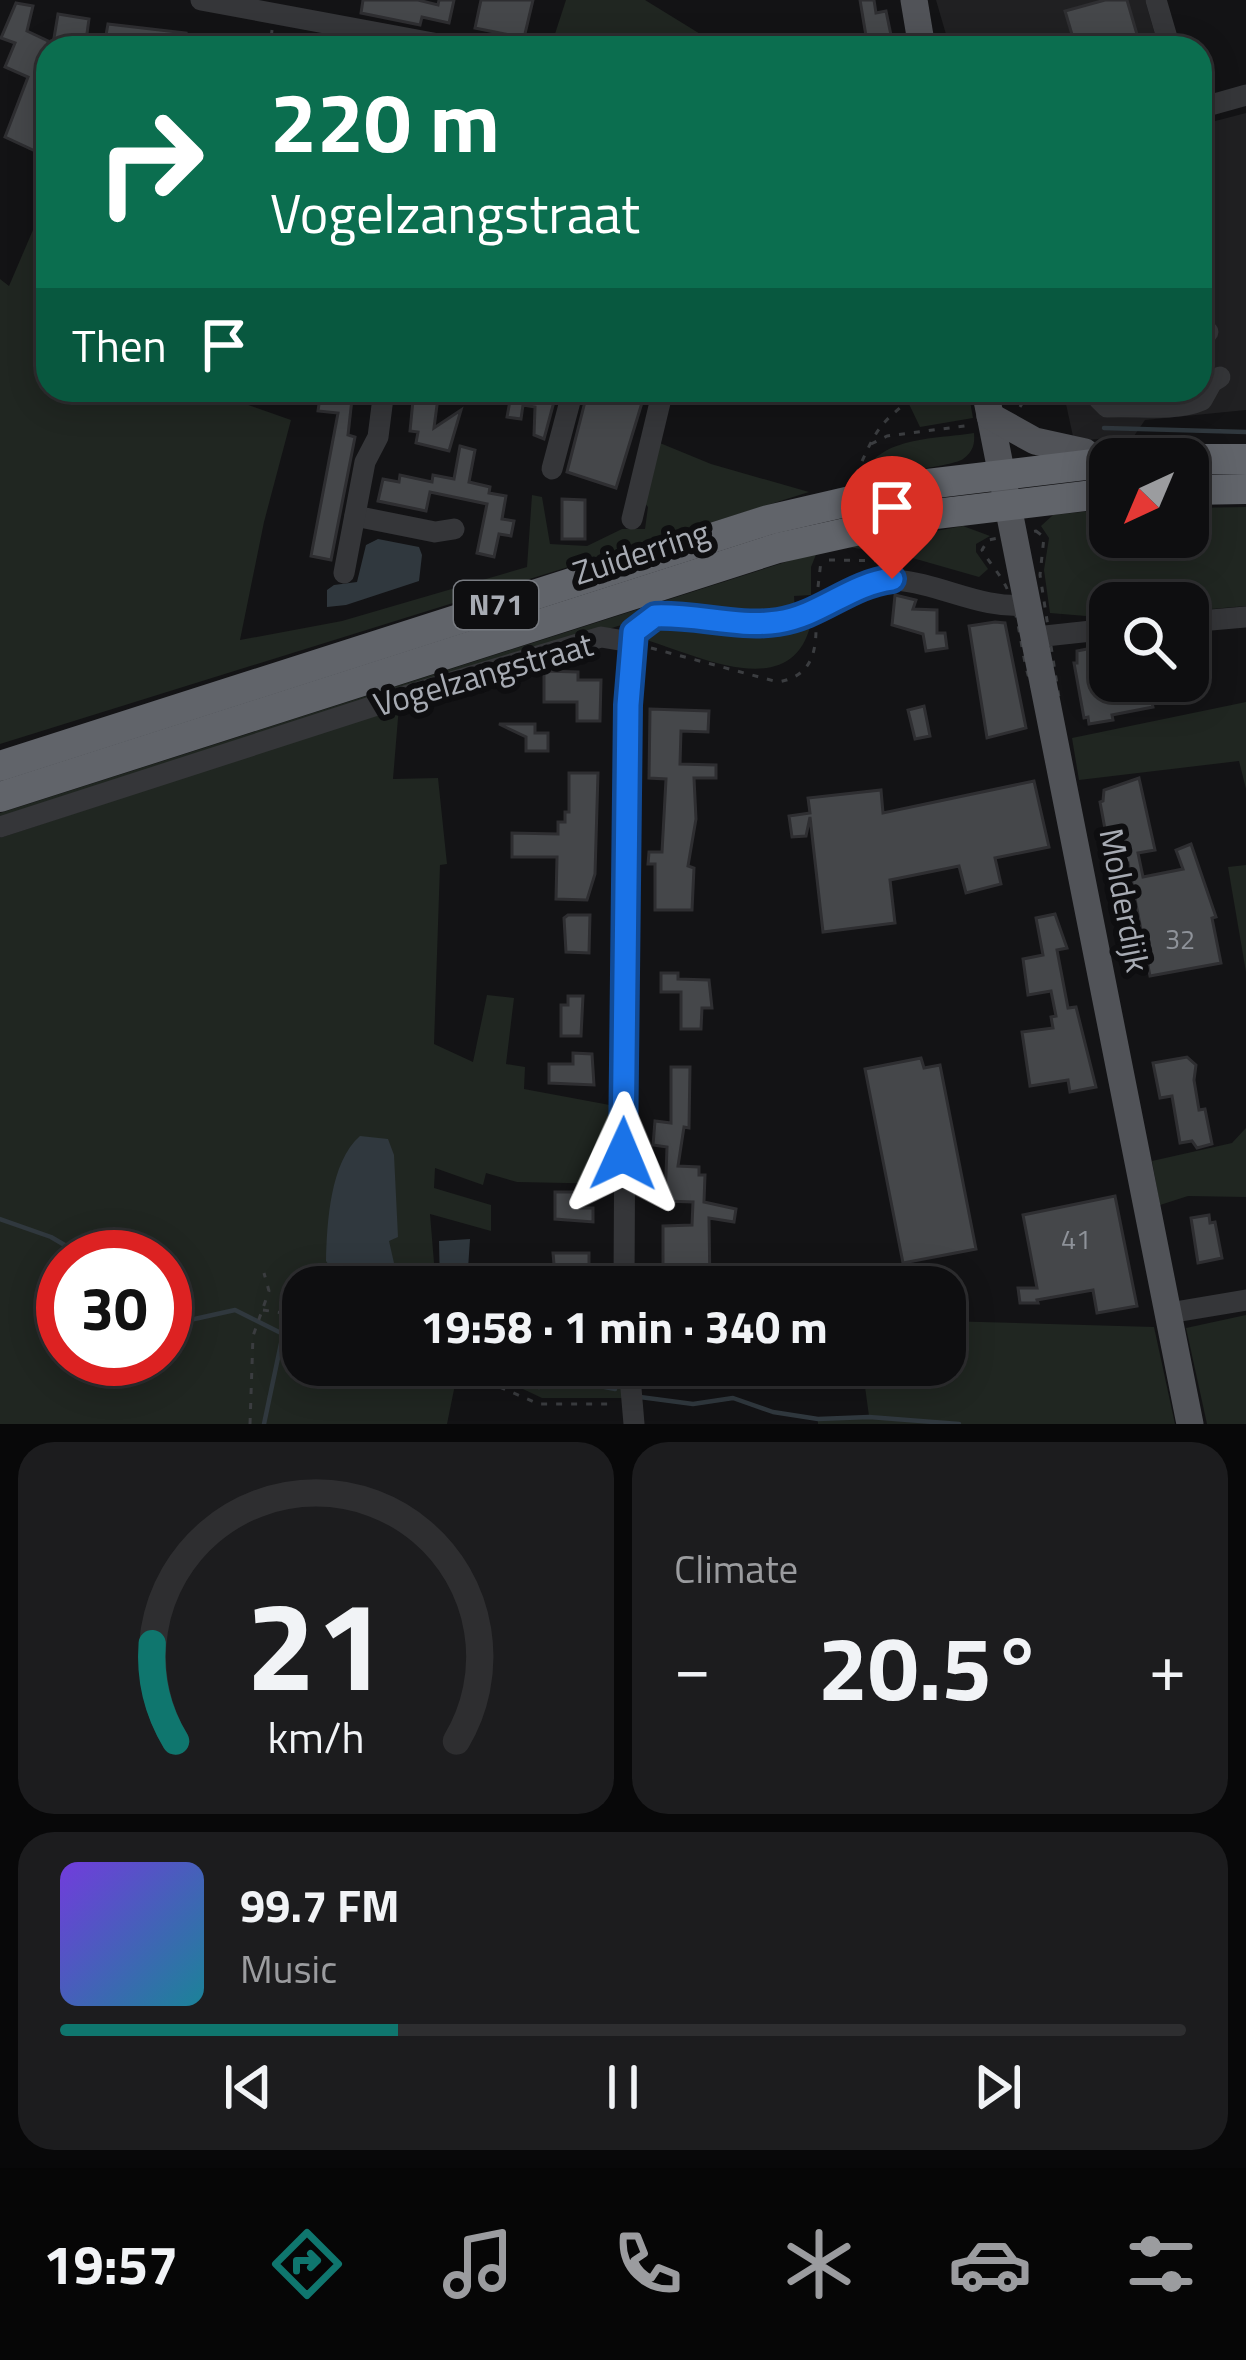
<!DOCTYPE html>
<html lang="en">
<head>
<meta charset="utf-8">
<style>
  body { margin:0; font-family:"Titillium Web",sans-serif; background:#1c1c1e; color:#f1f3f6; height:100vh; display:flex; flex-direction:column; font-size:45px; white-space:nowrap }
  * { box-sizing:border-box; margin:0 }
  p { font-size:39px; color:#9b9c9f }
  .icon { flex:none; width:66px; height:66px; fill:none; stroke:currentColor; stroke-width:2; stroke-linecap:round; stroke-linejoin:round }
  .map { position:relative; height:1424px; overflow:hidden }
  .side { display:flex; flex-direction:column; gap:18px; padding:18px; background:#080809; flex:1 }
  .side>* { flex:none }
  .banner { position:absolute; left:36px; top:36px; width:1176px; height:366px; border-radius:36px; box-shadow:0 6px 30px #0003,0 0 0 3px #2e2e30; background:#0b6e4f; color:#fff; overflow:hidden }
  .needle { width:78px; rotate:224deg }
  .controls { position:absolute; left:1089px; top:438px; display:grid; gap:24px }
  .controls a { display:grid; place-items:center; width:120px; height:120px; border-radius:24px; background:#0e0e10; box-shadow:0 6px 30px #0003,0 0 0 3px #2e2e30; font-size:60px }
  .speed { position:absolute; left:36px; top:1230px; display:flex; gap:24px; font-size:60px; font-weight:700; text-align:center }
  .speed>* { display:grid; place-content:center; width:156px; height:156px; border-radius:50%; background:#0e0e10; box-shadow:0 6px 30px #0003,0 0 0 3px #2e2e30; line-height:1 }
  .speed .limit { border:18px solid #d22; background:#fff; color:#111 }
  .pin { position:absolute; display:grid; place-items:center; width:102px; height:102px; color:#fff; margin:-123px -51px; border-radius:50% 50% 50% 0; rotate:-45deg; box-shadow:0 0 12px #0007 }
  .pin .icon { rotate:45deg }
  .me { position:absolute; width:132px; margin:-66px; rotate:1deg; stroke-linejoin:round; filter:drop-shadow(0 0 9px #0008) }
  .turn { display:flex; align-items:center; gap:42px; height:252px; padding:0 36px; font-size:54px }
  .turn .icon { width:156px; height:156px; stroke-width:2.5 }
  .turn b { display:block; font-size:84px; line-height:102px }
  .then { display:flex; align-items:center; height:114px; padding:0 36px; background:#0003; gap:24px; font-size:45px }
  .big { font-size:90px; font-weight:700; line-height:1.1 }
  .side .widget { flex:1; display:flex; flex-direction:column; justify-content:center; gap:18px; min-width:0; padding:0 42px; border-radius:36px; background:#1c1c1e }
  .side .dial { align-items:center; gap:0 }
  .dial svg { height:312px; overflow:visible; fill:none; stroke:#2e2e30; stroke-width:7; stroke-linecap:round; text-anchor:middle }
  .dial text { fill:#f1f3f6; stroke:none }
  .song { display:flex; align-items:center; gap:36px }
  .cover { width:144px; height:144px; border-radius:18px; background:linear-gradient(135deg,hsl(260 70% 55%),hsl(190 70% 35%)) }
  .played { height:12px; border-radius:6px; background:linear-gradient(90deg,#0f766e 30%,#2e2e30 30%) }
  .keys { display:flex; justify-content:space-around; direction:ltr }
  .heat { display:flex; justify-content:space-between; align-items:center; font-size:66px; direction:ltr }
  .side .tiles { flex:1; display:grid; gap:18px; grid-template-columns:1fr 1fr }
  .widget:last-child { grid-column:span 2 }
  .trip { position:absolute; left:282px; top:1266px; width:684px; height:120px; border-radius:36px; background:#0e0e10; box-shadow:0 6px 30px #0003,0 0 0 3px #2e2e30; font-weight:700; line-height:120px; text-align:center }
  .tab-bar { display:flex; height:192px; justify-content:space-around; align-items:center; background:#060606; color:#9b9c9f }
  .tab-bar .icon { width:84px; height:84px }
  .tab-bar .selected { color:#0f766e }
  .tab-bar b { font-size:54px; color:#f1f3f6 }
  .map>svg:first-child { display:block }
  .built { fill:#202022 }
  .green { fill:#202621; fill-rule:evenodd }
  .water { fill:#30383e }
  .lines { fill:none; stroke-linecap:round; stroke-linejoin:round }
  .stream { stroke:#30383e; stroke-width:4.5 }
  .building { fill:#45474a; stroke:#2e2e31; stroke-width:3 }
  .path { stroke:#3b3d40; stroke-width:3; stroke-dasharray:6 9; stroke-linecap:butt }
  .minor { stroke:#353639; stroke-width:21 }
  .major { stroke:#515358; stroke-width:27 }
  .highway { stroke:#61646a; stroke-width:30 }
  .route-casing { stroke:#114b97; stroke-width:30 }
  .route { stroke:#1a73e8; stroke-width:21 }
  .labels { text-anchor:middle; stroke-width:12; stroke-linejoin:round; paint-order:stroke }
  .number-label { font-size:27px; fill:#8e9299 }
  .shield { fill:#0e0e10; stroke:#797c82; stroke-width:3 }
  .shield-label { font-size:30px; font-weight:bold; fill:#a7abb3 }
  .street-label { font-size:33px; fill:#a7abb3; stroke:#0e0e10 }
</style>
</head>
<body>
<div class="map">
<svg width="1246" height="1424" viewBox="0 0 1246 1424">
  <rect width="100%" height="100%" fill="#131315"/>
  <g class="built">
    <polygon points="936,0 1145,0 1159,48 950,48"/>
    <polygon points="1246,113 1246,410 1145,420 1134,436 1074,441 1063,390 1200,390 1200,125"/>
  </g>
  <g class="green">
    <polygon points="566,0 645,0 723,48 587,48 553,40"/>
    <polygon points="48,195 48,390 241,390 240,402 291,420 264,522 240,640 342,621 527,567 532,495 542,497 550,544 587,546 622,529 645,529 648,507 642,500 655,441 711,464 809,492 0,744 0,279 9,286"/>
    <polygon points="928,390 968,390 973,418 920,427 909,404"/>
    <path d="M 974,433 C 975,444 973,452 963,459 C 954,466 885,474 866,477 L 864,474 C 881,436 938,439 974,433 Z"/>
    <polygon points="1246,507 1246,606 1188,611 1188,603 1110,603 1110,618 1050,613 1044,570 1049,538 1041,526 1053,515 1110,509 1110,537 1188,537 1188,508"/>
    <polygon points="963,526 990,536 976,544 976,552 988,569 979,577 902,555 848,547"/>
    <polygon points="817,552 811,567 811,595 794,596 795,612 634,621 0,821 0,813"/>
    <path d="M 812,618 C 796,708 696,654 640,638 L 647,627 Z"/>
    <polygon points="1246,702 1246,789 1239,761 1079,780 1072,738"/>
    <path d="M 399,706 L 393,779 L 438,778 L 447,864 L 440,865 L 434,1044 L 473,1062 L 487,995 L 514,998 L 506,1064 L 525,1067 L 524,1089 L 615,1106 L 616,1184 L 517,1182 L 486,1173 L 483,1185 L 435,1168 L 434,1188 L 491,1205 L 491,1231 L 430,1214 L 436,1287 L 303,1287 L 303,1365 L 459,1365 L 447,1424 L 0,1424 L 0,838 ZM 63,1257 L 165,1257 L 165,1359 L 63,1359 Z"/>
    <polygon points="1246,865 1246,972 1228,867"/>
    <polygon points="1246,1128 1246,1197 1188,1196 1160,1205 1152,1161 1232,1143"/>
    <polygon points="1246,1315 1246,1424 1207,1424 1186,1328"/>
    <polygon points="945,1321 1154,1327 1175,1424 818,1424 818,1419 869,1416 862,1365 945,1365"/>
    <polygon points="472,1365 531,1365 544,1371 561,1365 620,1365 622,1398 542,1398"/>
  </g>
  <g class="water">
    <polygon points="378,539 419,547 422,555 419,581 346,605 327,607 327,590 334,585 357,582 366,545"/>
    <path d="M 360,1136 L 388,1139 L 394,1155 L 398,1237 L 389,1241 L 396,1272 L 361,1285 L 344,1285 L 326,1261 C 327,1223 330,1162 360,1136 Z"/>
    <polygon points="470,1239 468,1269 453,1270 448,1283 481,1287 440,1287 439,1241"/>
  </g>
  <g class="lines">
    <g class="stream">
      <polyline points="1104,428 1246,432"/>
      <polyline points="0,1219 51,1237 85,1257"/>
      <polyline points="165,1319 181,1322 235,1310 283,1334 303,1330"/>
      <polyline points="493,1365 516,1381 539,1387 569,1380 615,1389"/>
      <polyline points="640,1397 693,1404 733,1398 773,1412 818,1419 869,1417 959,1424"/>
      <polyline points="264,1424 283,1334"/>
    </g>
  </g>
  <g class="building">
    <polygon points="363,0 418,0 438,5 439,0 454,0 449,23 422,17 420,25 361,13"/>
    <polygon points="481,0 533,0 524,38 475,28"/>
    <polygon points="860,0 874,0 876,13 886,11 892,40 884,41 885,48 868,48"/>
    <polygon points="1105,0 1127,0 1141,48 1076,48 1065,11"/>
    <polygon points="16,3 33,6 27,31 48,41 48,157 5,137 28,77 5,67 15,43 1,38"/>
    <polygon points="58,14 89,19 85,48 53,44"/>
    <polygon points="108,24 186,33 183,48 140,41 139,48 112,48 114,37 106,35"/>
    <polygon points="321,390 353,390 348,435 355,437 331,560 311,556 338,413 318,411"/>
    <polygon points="419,390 439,390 434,428 461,410 449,451 416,443 418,432 410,431 413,400 418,401"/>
    <polygon points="512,390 530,390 529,394 555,398 544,439 534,435 535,407 523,405 521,419 507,417"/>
    <polygon points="588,390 645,393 616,488 567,472"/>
    <polygon points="460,446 475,450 469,482 490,487 489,493 506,496 502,519 514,521 511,536 499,534 494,557 477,553 487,504 430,492 426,511 378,501 383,479 399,482 400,475 432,482 433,475 454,479"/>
    <polygon points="562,499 585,500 585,539 562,539"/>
    <polygon points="895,595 916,600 913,609 937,610 937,633 945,633 947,648 926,651 923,634 892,625"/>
    <polygon points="995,622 1005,623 1026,728 987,738 969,626"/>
    <polygon points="1092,648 1110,648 1110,681 1133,681 1136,697 1150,695 1153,707 1112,715 1113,720 1089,724 1088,717 1084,718 1074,663 1077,663 1077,651"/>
    <polygon points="544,671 578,672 578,680 601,680 600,721 577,721 577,702 544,702"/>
    <polygon points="924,706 930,736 915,739 908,710"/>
    <polygon points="650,709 709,711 708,732 681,731 680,764 716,765 716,778 694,778 696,819 688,866 694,868 692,910 655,910 655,864 648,864 649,852 662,852 666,779 649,778"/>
    <polygon points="499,724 535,724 535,733 548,733 548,751 526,751 526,737"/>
    <polygon points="569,773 598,773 595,874 587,900 556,899 557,857 512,857 512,833 558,834 558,822 565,822 565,812 569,812"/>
    <polygon points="1139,778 1155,850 1138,853 1143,877 1183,869 1176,850 1191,844 1216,917 1212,918 1221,963 1150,976 1128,863 1118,865 1114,856 1110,856 1100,802 1103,801 1104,790"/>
    <polygon points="1034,781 1049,847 995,858 1001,884 966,893 959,866 890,880 895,923 823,932 810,817 806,836 792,837 789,816 810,813 808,798 881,790 883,813"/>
    <polygon points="1055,914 1067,948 1057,950 1068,1008 1076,1007 1096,1087 1070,1092 1068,1080 1030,1086 1022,1032 1053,1028 1051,1017 1056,1016 1051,991 1028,995 1023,959 1043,955 1036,918"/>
    <polygon points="568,915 590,915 589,953 566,952 564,918"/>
    <polygon points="661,973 678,973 678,979 709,980 712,1008 702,1008 701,1029 681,1029 681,992 661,992"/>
    <polygon points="568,996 583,996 581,1036 561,1036 561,1005 568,1005"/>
    <polygon points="573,1053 592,1054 594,1085 549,1083 549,1064 573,1064"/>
    <polygon points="1187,1057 1196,1065 1194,1080 1199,1110 1205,1109 1212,1144 1197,1148 1192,1141 1180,1143 1172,1096 1160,1098 1153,1063"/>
    <polygon points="921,1058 924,1068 940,1065 976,1249 903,1263 865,1069"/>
    <polygon points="671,1067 690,1067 689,1128 684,1127 678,1166 699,1167 699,1175 705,1175 704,1202 736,1209 734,1222 709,1218 710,1287 663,1286 663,1226 692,1225 693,1202 665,1201 667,1147 653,1145 655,1121 671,1123"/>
    <polygon points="555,1192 579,1192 579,1208 593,1208 593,1222 555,1219"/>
    <polygon points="1115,1196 1137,1306 1097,1313 1093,1290 1037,1300 1038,1303 1020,1303 1018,1288 1037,1288 1023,1215"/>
    <polygon points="1209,1215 1210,1223 1215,1222 1222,1258 1198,1263 1191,1218"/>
    <polygon points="553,1253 589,1253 589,1270 578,1270 578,1287 556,1287"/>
    <polygon points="681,1365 716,1365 718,1378 681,1382"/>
  </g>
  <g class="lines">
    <g class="path">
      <polyline points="270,48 272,30"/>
      <polyline points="1020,407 1030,390"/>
      <polyline points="871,444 887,436 972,425"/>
      <path d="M 856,475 C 878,425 878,425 922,390"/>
      <path d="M 1036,531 L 1044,537 L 1040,575 L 1060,704 L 1052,716 C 1018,687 1026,631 1008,591 C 1002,576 990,564 982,550 L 988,540 Z"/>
      <polyline points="829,560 898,561"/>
      <polyline points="818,587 821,561"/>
      <path d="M 651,648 L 778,682 C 808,677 816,657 816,629"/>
      <polyline points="263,1310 303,1316"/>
      <path d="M 513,1365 C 543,1381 577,1371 610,1371"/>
      <polyline points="458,1376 467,1373 539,1404 613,1404"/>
      <polyline points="250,1424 253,1336 269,1291 264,1273"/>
    </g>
    <g class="minor">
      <polyline points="201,0 460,48"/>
      <polyline points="1156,0 1170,48"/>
      <polyline points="1200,108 1246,95"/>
      <polyline points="1200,335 1208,332"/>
      <path d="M 1098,390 L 1099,399 L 1107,407 C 1139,405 1174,412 1202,400 L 1212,382 L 1220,377"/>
      <polyline points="552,469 573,390"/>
      <polyline points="355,516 435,532 454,529"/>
      <polyline points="632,519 663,390"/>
      <polyline points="344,573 365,462 378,437 384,390"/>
      <polyline points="1188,622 1246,617"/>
      <polyline points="1036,637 1110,629"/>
      <polyline points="0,827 408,695 601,637 631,642"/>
      <path d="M 624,1287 L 627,705 L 634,631 L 654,616 C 694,614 734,627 774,622 C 817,618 854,577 894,580 C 941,583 980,610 1029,605"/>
      <polyline points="1169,1313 1246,1300"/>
      <polyline points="629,1365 634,1424"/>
    </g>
    <g class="major">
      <polyline points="914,0 922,48"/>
      <polyline points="985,390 1190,1424"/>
      <polyline points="990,416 1035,441 1085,452 1098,463"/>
    </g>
    <g class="highway">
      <polyline points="1188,459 1246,459"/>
      <polyline points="1188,490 1246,489"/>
      <polyline points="0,766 768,520 919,485 1110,462"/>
      <polyline points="0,797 778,548 927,515 1110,493"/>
    </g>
  </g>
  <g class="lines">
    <g class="route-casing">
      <path id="route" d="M 623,1154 L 628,705 L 634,632 L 655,616 C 696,614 737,628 778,622 C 820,616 850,584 892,579"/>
    </g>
    <use href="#route" class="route"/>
  </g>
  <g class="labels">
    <g class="number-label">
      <text x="1180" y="949">32</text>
      <text x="1076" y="1249">41</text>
    </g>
    <rect class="shield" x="454" y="581" width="84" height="48" rx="9"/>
    <g class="shield-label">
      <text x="496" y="615">N71</text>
    </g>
    <g class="street-label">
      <text transform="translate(641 552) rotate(-18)" y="12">Zuiderring</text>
      <text transform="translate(483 674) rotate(-16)" y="12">Vogelzangstraat</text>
      <text transform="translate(1125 900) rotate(79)" y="12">Molderdijk</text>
    </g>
  </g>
</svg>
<div class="controls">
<a><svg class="needle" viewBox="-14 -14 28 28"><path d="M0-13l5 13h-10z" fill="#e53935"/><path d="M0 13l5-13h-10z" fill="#9b9c9f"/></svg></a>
<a><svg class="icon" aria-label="search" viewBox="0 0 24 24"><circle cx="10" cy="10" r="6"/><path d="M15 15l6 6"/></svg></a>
</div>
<div class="speed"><div class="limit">30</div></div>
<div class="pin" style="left:892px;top:579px;background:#d93025"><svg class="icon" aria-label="arrive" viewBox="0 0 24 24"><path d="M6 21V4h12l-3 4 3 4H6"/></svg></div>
<svg class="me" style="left:623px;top:1154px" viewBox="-20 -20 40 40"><path d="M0-17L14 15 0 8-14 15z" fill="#1a73e8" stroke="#fff" stroke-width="4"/></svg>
<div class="trip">19:58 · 1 min · 340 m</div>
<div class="banner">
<div class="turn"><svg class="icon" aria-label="right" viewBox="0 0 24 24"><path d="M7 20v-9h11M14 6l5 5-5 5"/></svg><div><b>220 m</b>Vogelzangstraat</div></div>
<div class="then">Then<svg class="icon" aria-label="arrive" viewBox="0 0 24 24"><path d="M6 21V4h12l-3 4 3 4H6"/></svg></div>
</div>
</div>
<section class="side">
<div class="tiles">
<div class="widget dial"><svg viewBox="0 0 100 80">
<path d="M14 69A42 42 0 1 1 86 69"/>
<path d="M14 69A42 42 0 0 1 8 44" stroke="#0f766e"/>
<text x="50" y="56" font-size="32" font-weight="700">21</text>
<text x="50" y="72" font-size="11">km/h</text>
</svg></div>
<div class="widget"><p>Climate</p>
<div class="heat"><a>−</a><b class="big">20.5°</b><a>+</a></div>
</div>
<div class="widget">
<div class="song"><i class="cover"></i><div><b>99.7 FM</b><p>Music</p></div></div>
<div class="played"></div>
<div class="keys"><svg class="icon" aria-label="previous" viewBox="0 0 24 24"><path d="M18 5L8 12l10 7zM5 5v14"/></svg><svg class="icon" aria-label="pause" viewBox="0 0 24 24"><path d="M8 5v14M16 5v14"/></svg><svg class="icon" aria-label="next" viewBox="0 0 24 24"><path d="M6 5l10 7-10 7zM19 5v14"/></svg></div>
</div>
</div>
</section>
<nav class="tab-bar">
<b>19:57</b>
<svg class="icon selected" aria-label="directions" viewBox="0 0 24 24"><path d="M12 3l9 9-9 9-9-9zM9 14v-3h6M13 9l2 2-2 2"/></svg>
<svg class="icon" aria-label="music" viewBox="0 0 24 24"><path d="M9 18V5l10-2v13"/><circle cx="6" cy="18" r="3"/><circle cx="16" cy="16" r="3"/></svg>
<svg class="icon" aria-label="phone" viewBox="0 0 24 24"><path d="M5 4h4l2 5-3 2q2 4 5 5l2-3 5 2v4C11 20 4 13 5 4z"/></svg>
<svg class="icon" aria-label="climate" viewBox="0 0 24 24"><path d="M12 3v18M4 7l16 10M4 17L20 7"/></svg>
<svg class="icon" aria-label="car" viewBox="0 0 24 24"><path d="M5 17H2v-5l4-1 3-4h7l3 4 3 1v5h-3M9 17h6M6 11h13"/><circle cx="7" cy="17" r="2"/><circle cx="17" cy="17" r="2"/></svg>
<svg class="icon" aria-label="filters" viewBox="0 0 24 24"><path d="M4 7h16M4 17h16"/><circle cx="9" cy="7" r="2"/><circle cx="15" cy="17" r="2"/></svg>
</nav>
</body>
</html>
